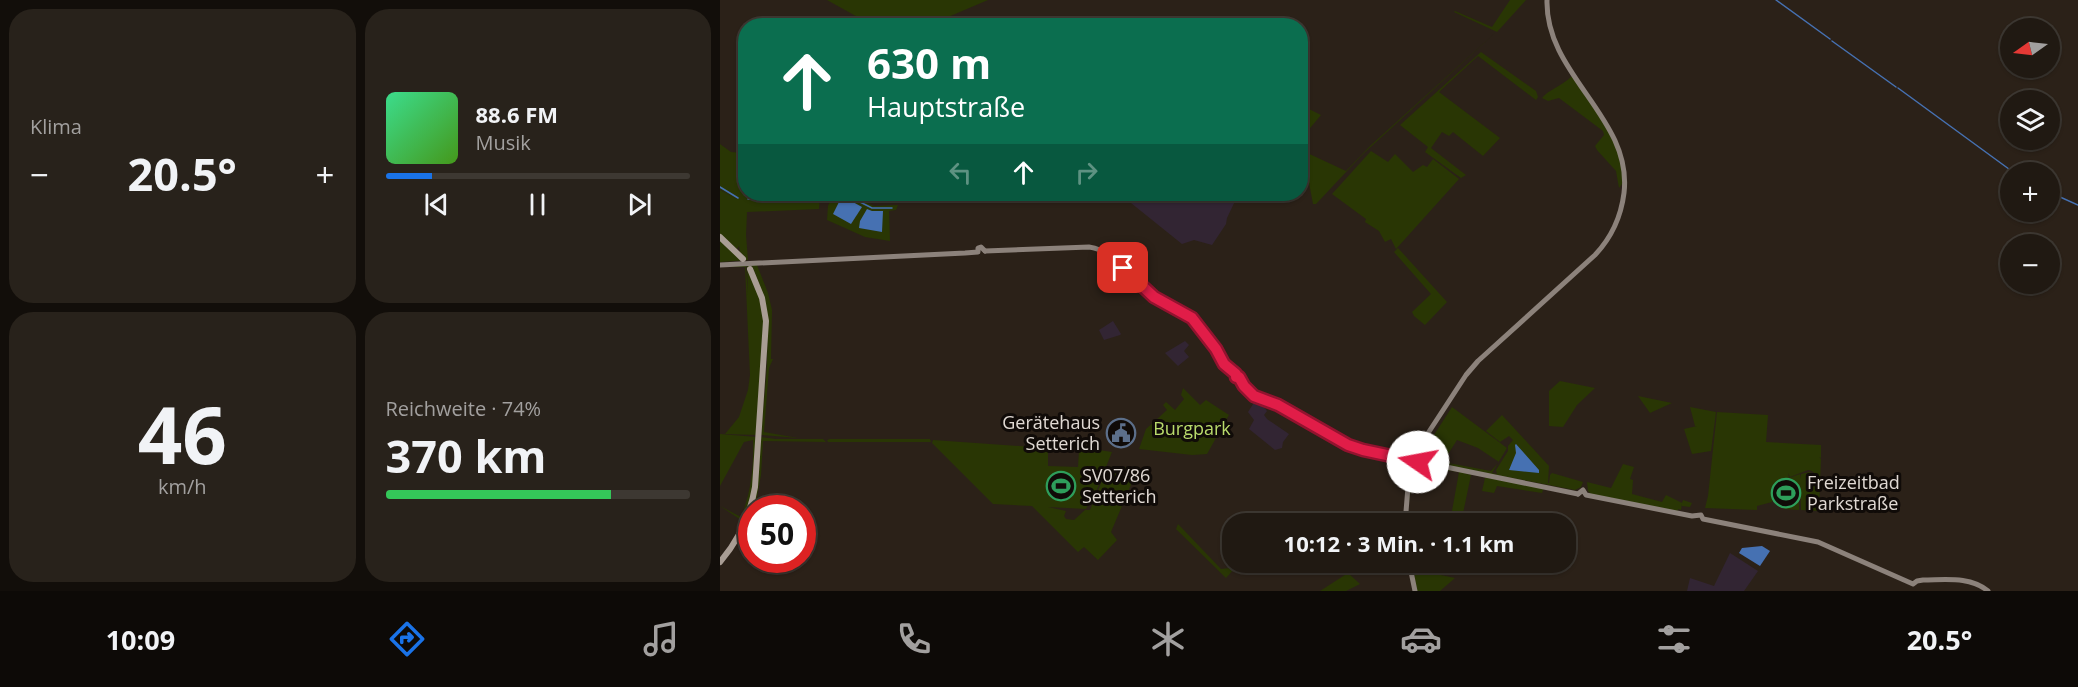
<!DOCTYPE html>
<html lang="de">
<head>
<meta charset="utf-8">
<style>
  body { margin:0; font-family:"Open Sans",sans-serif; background:#28221b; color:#f1f3f6; height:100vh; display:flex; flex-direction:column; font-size:22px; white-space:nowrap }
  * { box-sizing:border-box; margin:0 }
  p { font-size:20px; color:#a2a09f }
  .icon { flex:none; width:33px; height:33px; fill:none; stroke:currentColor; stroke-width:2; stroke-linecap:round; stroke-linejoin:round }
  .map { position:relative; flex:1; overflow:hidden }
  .side { display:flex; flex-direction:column; gap:9px; padding:9px; background:#120e0a; width:720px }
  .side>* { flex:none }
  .top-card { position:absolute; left:18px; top:18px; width:570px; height:183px; border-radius:24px; box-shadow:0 2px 4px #0004,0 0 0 2px #3d3832; background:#0b6e4f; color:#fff; overflow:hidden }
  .needle { width:39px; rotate:256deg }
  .fabs { position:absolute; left:1280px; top:18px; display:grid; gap:12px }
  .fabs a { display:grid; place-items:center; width:60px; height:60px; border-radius:50%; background:#201912; box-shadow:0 2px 4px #0004,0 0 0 2px #3d3832; font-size:30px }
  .speed { position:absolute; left:18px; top:495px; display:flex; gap:12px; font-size:30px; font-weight:700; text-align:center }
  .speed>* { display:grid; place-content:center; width:78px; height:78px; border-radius:50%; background:#201912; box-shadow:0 2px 4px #0004,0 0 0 2px #3d3832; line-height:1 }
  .speed .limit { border:9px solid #d22; background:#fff; color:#111 }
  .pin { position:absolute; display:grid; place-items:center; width:51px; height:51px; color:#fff; margin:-26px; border-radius:12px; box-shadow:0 3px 9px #0006 }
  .me { position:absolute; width:66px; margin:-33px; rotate:282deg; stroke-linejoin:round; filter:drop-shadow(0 0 4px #0008) }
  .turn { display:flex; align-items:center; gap:21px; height:126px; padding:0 30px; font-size:27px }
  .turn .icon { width:78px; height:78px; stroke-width:2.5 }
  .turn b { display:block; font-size:42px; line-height:51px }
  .lanes { display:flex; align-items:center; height:57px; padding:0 30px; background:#0003; justify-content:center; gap:30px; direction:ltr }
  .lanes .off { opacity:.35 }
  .big { font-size:45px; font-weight:700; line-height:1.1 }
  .side .card { flex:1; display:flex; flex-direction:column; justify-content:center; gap:9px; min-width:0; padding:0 21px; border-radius:24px; background:#28221b }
  .side .dial { align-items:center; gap:0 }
  .dial b { font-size:78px; line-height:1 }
  .song { display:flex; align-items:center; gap:18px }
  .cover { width:72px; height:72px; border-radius:9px; background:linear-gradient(135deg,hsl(150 70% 55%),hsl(100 70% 35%)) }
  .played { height:6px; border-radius:3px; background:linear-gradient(90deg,#1a73e8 15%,#3d3832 15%) }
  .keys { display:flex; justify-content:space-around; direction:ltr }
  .heat { display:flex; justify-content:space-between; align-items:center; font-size:33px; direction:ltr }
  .charge { height:9px; border-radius:4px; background:linear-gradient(90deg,#34c759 74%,#3d3832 0) }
  .side .tiles { flex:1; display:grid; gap:9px; grid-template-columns:repeat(2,1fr) }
  .trip { position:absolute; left:502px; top:513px; width:354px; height:60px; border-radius:24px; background:#201912; box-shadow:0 2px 4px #0004,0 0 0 2px #3d3832; font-weight:700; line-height:60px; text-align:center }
  .tab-bar { display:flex; height:96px; justify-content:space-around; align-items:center; background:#0d0a07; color:#a2a09f }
  .tab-bar .icon { width:42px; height:42px }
  .tab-bar .active { color:#1a73e8 }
  .tab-bar b { font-size:27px; color:#f1f3f6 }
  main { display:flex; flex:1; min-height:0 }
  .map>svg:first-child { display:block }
  .education { fill:#322533 }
  .green { fill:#293604; fill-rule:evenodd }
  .water { fill:#4671b2 }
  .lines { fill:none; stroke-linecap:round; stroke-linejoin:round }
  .stream { stroke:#4671b2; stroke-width:1.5 }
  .secondary { stroke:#8c827b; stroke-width:5 }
  .primary { stroke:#a99d94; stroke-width:6 }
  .route-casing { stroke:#92132f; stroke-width:15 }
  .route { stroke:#e11d48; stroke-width:10 }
  .labels { text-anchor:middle; stroke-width:6; stroke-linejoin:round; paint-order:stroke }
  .poi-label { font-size:18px; fill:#e0d9d3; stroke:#100b08; text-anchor:start }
  .park-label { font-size:18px; fill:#b9db6c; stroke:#100b08 }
</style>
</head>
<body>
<main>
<section class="side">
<div class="tiles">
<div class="card"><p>Klima</p>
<div class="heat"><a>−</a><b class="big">20.5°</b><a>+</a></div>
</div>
<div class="card">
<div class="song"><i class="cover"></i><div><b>88.6 FM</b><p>Musik</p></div></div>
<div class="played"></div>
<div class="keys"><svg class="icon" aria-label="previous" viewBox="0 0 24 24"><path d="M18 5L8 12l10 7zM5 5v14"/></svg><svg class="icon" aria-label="pause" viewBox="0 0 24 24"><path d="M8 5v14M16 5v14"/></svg><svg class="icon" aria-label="next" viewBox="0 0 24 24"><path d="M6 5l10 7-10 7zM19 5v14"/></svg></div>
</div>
<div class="card dial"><b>46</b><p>km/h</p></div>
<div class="card"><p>Reichweite · 74%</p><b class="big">370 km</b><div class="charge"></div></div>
</div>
</section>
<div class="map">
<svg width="1358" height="591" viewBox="0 0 1358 591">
  <rect width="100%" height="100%" fill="#2b2118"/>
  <g class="education">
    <polygon points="428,194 501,194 516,199 507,218 506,224 492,245 474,240 462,244 411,203"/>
    <polygon points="393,321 401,334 400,335 384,340 379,330"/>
    <polygon points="465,341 469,345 464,351 469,357 458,366 445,353"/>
    <polygon points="535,401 540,402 547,411 544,415 547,419 569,434 563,442 562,448 555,450 529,429 534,420 528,412"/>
    <polygon points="1010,553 1038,571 1024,591 967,591 970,578 994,586"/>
  </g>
  <g class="green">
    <polygon points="107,0 268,0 214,23 211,22 211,16 208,25 152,25"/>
    <polygon points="790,0 806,0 777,32 734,12 735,11 772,27"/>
    <polygon points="775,33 643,154 596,204 593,204 583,151 626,171 650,146"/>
    <polygon points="761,52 816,91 818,97 816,100 758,56 719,92 780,138 763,156 733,132 729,136 722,132 711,148 746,175 741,178 705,152 708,147 680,125"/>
    <path d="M 852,76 C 868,101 894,132 901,161 C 902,168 902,177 902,184 L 899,188 L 896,171 L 877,150 L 875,146 L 884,135 L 883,131 L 839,98 L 828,101 L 822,98 C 828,90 842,86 852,76 Z"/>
    <polygon points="25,98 23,152 16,150 16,147"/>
    <polygon points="581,105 601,115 581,139"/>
    <polygon points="0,144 11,152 25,153 26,194 51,194 28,197 37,198 56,194 100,194 99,209 27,212 26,235 28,260 0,262 0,240 24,256 20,252 19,246 17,249 0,234 0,190 17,199 0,189"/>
    <polygon points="651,151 668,162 675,154 693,172 703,165 707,167 713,159 739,179 676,249 671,239 665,242 659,231 645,222 646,219 612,194"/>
    <polygon points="113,194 129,194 154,206 178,205 176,210 169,211 170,241 145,237 107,220 108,206"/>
    <polygon points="678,248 727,302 705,325 694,316 692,312 711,294 674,252"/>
    <path d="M 26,265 L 28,296 L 27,265 L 37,265 L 48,293 L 52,310 L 51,359 L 53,359 L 49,368 L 44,432 L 78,438 L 41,435 C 45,379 57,318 32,266 L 31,267 L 39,295 L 44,320 L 37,435 L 5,434 L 19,417 L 28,390 L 30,375 L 25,267 L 0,267 Z"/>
    <polygon points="840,381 875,388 857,405 843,427 829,426 829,391"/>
    <polygon points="463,388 480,405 486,400 509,415 487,454 472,455 419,449 426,429 447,410 443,405 446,402 455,410 464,399 461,395"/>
    <polygon points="918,396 952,403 930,413"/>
    <path d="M 732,407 L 787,448 L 772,473 L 777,474 L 776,470 L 788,451 L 788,446 L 793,440 L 789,436 L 780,442 L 766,431 L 782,415 L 829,466 L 828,483 L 829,483 L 830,475 L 832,473 L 863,482 L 861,487 L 855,490 L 714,463 L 734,465 L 715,460 L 715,459 L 705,456 L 703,452 ZM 737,440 L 758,448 L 779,462 L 771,471 L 723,462 Z"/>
    <polygon points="970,407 996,412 991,451 972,454 964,429 977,426 975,426"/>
    <path d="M 997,412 L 1048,415 L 1046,442 L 1101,445 L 1101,458 L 1099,457 L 1101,459 L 1100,483 L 1098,482 C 1097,476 1095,471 1088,470 L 1070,477 L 1068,473 L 1069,478 L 1080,474 L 1080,479 L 1081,474 L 1090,472 L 1095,476 L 1096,485 L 1100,484 L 1099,511 L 1081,510 L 1080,482 L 1080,498 L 1075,498 L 1079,499 L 1079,510 L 1064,509 L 1064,503 L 1072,501 L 1070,480 L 1062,480 L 1061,500 L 1053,500 L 1054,494 L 1052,502 L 1037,506 L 1037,510 L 985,508 L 988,496 Z"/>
    <path d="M 0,434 L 37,437 L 34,487 L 24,522 L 0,506 L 21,517 C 31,493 34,466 33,440 L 24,442 L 0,486 Z"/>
    <polygon points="41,437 56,439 103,439 106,442 43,441 41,475 35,508 33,508"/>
    <polygon points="110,439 210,439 211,442 108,442 107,440"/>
    <polygon points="213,440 328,448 328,466 358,467 359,451 379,450 392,452 372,502 369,503 366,509 328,507 346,511 344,516 346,519 354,520 365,510 370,510 388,466 400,469 401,467 418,468 391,532 397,540 378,560 364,547 358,552 312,506 273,504 212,443"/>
    <polygon points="903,464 914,467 910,479 913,480 912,494 942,502 946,495 962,503 963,500 972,503 970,507 962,506 962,504 961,510 958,509 958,511 871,494 868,491 867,482 891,488"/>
    <polygon points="702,465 745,473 746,474 756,475 751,475 741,523 730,522 739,472 700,467 693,474 688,509 692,470"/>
    <polygon points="757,476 824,488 823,490 811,487 823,490 822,493 777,486 774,493 762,491 765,478 768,478"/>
    <polygon points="458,524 501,569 510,568 512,565 515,568 506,578 456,529"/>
    <polygon points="698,570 735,578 720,591 697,591 694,572"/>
    <polygon points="628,573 640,584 626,591 600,591"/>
  </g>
  <g class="water">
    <polygon points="122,196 142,207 131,224 113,214"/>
    <polygon points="147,209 152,211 163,211 162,232 139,228 140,221"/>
    <polygon points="796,444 819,470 819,473 789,470 796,453 795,445"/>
    <polygon points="1042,546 1050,551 1040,566 1019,553 1022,548"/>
  </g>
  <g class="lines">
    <g class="stream">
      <polyline points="1056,0 1110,39"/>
      <polyline points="1112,41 1176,87"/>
      <polyline points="1178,88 1293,172"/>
      <polyline points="0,187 18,198"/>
      <polyline points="1329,192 1358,205"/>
      <polyline points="124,194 152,208 172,208"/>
      <polyline points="28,199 38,199 62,194"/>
    </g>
    <g class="secondary">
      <path d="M 265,251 L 369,247 C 394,250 414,281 434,296 C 446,306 463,309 474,319 C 488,333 499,365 516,373"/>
      <polyline points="0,265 245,253 258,252 258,248 261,247 265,251"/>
      <polygon points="518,372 521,374 519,378 515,375"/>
      <polyline points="519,377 524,386 534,396 558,405 628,445 643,450 690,460"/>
      <path d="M 695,456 L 699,447 L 746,375 L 758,361 L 875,255 C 892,237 901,217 904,193 C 913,118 825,75 827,0"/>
      <polyline points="696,464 701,463 726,467 858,494"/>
      <path d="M 858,494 L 863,490 L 866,495 L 972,516 L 981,515 L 983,519 L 1098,542 L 1193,584 L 1197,581 L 1203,580 C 1225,580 1250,576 1268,591"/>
      <polyline points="685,524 688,487 692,465"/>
      <polyline points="689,562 695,591"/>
    </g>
    <g class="primary">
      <polyline points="0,237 23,259"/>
      <path d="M 0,562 C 19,540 30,516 35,487 L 46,321 L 42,298 L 30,269"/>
    </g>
  </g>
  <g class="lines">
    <g class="route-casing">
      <polyline id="route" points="403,268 434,297 472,318 496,349 504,364 516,374 516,377 519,377 524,386 534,396 558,405 628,445 643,450 690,460 693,465 698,462"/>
    </g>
    <use href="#route" class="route"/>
  </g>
  <defs>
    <g id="civic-ring" transform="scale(1.5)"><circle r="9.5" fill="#100b08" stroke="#5c6f8a" stroke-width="1.5"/><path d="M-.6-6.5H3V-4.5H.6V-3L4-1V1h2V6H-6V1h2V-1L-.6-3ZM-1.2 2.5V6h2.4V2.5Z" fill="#5c6f8a"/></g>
    <g id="stadium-ring" transform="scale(1.5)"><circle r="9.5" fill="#100b08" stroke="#2e9e5b" stroke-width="1.5"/><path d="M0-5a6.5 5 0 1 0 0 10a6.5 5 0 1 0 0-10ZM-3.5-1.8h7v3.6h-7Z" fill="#2e9e5b"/></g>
  </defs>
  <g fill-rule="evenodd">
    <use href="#civic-ring" x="401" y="433"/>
    <use href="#stadium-ring" x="341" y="486"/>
    <use href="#stadium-ring" x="1066" y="493"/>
  </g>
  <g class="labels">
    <g class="poi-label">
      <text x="380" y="429" text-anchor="end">Gerätehaus<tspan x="380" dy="21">Setterich</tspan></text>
      <text x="362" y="482">SV07/86<tspan x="362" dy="21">Setterich</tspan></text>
      <text x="1087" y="489">Freizeitbad<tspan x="1087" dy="21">Parkstraße</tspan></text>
    </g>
    <g class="park-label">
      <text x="472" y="435">Burgpark</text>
    </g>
  </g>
</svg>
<div class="fabs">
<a><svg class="needle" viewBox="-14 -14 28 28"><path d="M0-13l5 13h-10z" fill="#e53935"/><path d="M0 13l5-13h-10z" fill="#a2a09f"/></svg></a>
<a><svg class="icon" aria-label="layers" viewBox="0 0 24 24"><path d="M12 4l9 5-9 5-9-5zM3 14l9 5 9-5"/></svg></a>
<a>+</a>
<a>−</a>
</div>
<div class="speed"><div class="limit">50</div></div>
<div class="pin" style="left:403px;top:268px;background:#d93025"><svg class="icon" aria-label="arrive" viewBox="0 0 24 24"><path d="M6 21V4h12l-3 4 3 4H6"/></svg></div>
<svg class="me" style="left:698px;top:462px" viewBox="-20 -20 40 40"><circle r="19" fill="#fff"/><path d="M0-13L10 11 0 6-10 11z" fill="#e11d48"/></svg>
<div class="trip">10:12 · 3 Min. · 1.1 km</div>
<div class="top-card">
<div class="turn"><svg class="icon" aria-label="ahead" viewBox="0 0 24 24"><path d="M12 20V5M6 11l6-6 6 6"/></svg><div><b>630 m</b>Hauptstraße</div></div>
<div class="lanes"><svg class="icon off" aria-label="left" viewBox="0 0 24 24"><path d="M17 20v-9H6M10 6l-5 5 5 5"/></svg><svg class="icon" aria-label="ahead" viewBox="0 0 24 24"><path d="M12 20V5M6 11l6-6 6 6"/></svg><svg class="icon off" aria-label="right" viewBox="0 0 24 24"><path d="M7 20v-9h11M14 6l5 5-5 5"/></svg></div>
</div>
</div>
</main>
<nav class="tab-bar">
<b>10:09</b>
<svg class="icon active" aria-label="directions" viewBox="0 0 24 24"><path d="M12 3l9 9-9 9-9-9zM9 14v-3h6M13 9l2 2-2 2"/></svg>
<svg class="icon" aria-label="music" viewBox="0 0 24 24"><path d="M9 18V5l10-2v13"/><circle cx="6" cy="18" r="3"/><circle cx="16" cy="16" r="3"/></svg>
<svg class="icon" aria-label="phone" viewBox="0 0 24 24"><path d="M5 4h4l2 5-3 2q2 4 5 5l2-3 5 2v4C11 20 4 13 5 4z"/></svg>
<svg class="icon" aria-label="climate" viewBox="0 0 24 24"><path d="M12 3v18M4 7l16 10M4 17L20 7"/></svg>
<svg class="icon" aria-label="car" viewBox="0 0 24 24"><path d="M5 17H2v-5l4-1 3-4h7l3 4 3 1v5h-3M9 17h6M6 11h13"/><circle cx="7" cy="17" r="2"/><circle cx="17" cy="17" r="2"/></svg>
<svg class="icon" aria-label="filters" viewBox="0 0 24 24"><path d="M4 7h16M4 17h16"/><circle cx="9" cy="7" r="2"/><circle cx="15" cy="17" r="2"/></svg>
<b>20.5°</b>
</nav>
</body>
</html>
